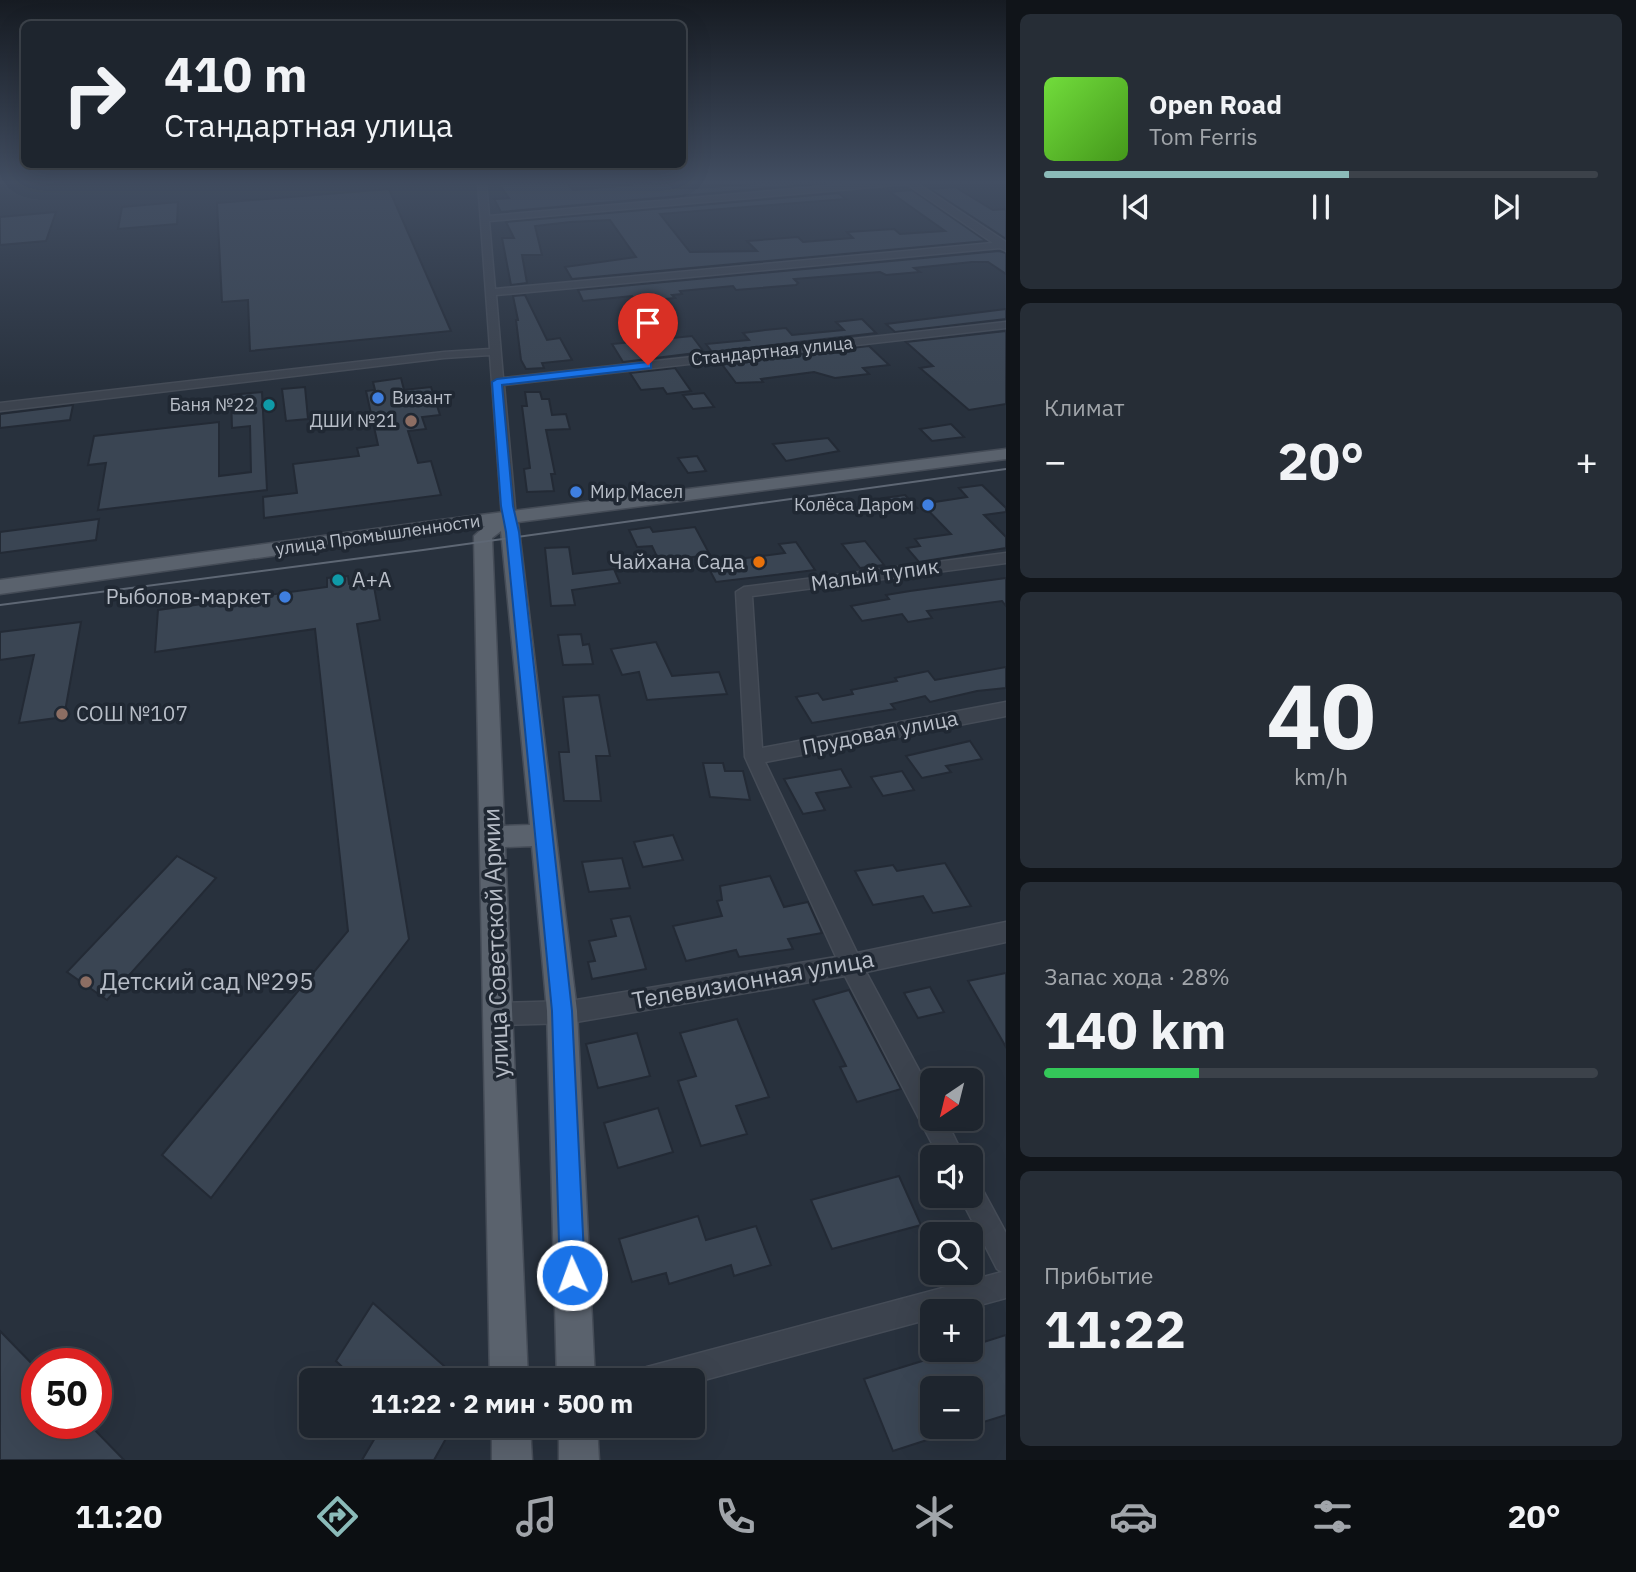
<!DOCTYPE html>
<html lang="ru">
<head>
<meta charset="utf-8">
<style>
  body { margin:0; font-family:"IBM Plex Sans",sans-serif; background:#262d36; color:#f1f3f6; height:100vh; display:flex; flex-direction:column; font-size:26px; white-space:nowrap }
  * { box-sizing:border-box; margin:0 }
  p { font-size:23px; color:#a1a5aa }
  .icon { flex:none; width:38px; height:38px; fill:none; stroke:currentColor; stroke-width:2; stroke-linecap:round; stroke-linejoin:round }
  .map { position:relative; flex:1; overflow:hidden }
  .drawer { display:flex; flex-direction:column; gap:14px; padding:14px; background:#101419; width:630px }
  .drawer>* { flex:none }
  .banner { position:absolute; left:21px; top:21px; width:665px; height:147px; border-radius:10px; box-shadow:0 7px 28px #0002,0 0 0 2px #3c424a; background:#1e252e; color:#f1f3f6; overflow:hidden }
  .needle { width:46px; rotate:215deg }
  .buttons { position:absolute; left:920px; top:1068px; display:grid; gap:14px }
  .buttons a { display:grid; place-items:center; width:63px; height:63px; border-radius:10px; background:#1e252e; box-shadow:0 7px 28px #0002,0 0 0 2px #3c424a; font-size:35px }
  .speed { position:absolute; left:21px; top:1348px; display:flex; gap:14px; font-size:35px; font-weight:700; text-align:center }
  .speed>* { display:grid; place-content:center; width:91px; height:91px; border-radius:50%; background:#1e252e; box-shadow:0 7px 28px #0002,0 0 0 2px #3c424a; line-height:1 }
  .speed .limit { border:10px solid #d22; background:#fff; color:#111 }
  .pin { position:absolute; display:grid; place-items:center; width:60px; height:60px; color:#fff; margin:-72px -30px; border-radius:50% 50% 50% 0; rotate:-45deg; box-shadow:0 0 7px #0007 }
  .pin .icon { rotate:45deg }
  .me { position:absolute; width:77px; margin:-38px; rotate:358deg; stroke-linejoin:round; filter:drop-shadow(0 0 5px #0008) }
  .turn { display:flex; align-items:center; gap:24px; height:147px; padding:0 28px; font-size:32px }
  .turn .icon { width:91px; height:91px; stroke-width:2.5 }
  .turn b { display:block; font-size:49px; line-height:60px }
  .big { font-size:52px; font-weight:700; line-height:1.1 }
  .drawer .widget { flex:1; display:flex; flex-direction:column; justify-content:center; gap:10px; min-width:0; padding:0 24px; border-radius:10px; background:#262d36 }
  .drawer .dial { align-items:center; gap:0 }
  .dial b { font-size:91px; line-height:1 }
  .song { display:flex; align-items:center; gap:21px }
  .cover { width:84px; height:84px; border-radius:10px; background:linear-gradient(135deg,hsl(100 70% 55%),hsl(100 70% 35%)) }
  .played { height:7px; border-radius:4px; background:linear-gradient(90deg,#8bbbb9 55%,#3c424a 55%) }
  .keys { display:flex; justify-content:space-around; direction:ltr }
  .heat { display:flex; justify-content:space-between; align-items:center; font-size:38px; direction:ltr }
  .charge { height:10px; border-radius:5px; background:linear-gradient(90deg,#34c759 28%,#3c424a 0) }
  .trip { position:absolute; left:299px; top:1368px; width:406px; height:70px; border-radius:10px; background:#1e252e; box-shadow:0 7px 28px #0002,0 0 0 2px #3c424a; font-weight:700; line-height:70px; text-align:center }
  .menu { display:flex; height:112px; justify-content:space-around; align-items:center; background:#0c0f12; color:#a1a5aa }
  .menu .icon { width:49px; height:49px }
  .menu .on { color:#8bbbb9 }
  .menu b { font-size:32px; color:#f1f3f6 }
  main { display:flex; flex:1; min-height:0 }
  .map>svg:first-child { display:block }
  .building { fill:#3a4553; stroke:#232a35; stroke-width:2 }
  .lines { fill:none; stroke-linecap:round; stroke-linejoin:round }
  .minor-casing { stroke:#454c57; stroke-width:3 }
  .major-casing { stroke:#454c57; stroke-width:3 }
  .minor { fill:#3c434e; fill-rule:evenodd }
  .major { fill:#5a626d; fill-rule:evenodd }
  .tram { stroke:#5e6774; stroke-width:2 }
  .route { fill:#1a73e8; stroke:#114b97; stroke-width:2 }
  .shop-dot { fill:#3f7fe0; stroke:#202833; stroke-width:2.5 }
  .culture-dot { fill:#0f9aa8; stroke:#202833; stroke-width:2.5 }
  .education-dot { fill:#8d6e63; stroke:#202833; stroke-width:2.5 }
  .food-dot { fill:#e8710a; stroke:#202833; stroke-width:2.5 }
  .labels { text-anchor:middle; stroke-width:7; stroke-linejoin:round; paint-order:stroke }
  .far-street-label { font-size:18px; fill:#b8bec8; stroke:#202833 }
  .far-poi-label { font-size:18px; fill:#b8bec8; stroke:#202833; text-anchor:end }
  .poi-label { font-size:21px; fill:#b8bec8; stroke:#202833; text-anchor:end }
  .street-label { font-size:21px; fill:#b8bec8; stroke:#202833 }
  .near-street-label { font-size:24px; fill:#b8bec8; stroke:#202833 }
  .near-poi-label { font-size:24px; fill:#b8bec8; stroke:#202833; text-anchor:start }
</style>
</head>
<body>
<main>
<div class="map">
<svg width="1006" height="1460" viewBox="0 0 1006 1460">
  <rect width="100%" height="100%" fill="#28313d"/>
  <g class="building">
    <polygon points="520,183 567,183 573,190 631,185 628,183 669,183 673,188 697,188 753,184 751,183 827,183 501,212 494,199 509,198 499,184"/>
    <polygon points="955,187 993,210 1006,209 1006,239 930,189"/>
    <polygon points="389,189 451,331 250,351 248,300 222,302 217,203"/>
    <polygon points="912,190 986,241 572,279 565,267 636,257 610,220 570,222 535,226 542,255 522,255 527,283 511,285 502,238 514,238 506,222 838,193 846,199 660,214 690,252 757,251 747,241 798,237 803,242 853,238 847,232 894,229 900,234 945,231 890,192"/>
    <polygon points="178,202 177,224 118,229 122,207"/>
    <polygon points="56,212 46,241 0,245 0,217"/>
    <polygon points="999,251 1006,253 1006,274 988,262 972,262 914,268 920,272 886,275 880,272 794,279 798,283 796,285 736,290 733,286 680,291 682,294 672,295 675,298 636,302 632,296 583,301 578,290"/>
    <polygon points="525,295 547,340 560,338 572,360 542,363 544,368 526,369 521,360 516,320 518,320 513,296"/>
    <polygon points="1006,309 1006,319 895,332 886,324"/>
    <polygon points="862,319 876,333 712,352 706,344 749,340 743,333 765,330 786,328 792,335 844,330 836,322"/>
    <polygon points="1006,331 1006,404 969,410 920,368 933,366 906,342"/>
    <polygon points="692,336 704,352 623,362 612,344"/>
    <polygon points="869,346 889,365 863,368 869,374 835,378 814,372 761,379 763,382 736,383 721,363"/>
    <polygon points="675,368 691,391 667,394 663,388 641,390 630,373"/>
    <polygon points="401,378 404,390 431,387 440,415 422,417 426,429 408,431 418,463 431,461 441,495 264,518 263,497 297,493 293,464 359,456 357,448 378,445 366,391 375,390 373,382"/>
    <polygon points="305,387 308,419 286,421 282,389"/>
    <polygon points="262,392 267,490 98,510 106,463 88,465 94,436 219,422 219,476 251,472 250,426 232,428 231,395"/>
    <polygon points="525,392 540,392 542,399 549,399 552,415 566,414 570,429 546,430 555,474 551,474 554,491 527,492 524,469 530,468 522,406 527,406"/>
    <polygon points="704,393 714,407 693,409 683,395"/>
    <polygon points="73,405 70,420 0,428 0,414"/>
    <polygon points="951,424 964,437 932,441 920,429"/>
    <polygon points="828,438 839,451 786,461 773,444"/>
    <polygon points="697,456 706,471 688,473 678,458"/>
    <polygon points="982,485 1006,508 1006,512 984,515 1006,537 1006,548 919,562 907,548 920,546 915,539 951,534 922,504 967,497 959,488"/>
    <polygon points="905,495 917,508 888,512 877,499"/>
    <polygon points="99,519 96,540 0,553 0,532"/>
    <polygon points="650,527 653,532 695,527 710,555 659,561 652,546 637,547 629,530"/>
    <polygon points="865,541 884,565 860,568 842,544"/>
    <polygon points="796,542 815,570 716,582 706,563 785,553 779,544"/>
    <polygon points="569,547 573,574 614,569 620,583 572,590 575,605 551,606 545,548"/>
    <polygon points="348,576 349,584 373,581 380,620 357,624 409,939 211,1198 162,1155 348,931 315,629 155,652 158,610 327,587 327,578"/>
    <polygon points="1006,578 1006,606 1002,601 927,611 932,618 908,622 902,614 862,621 851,606 889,599 886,595 910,591"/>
    <polygon points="81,622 64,717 19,723 34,655 0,660 0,632"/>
    <polygon points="581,634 583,645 589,644 593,664 563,665 558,635"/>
    <polygon points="656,642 672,676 719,672 727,694 647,700 639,672 622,675 611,649"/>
    <polygon points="1006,667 1006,688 977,691 930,702 925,696 891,704 895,709 812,723 796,697 818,693 823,700 853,694 851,690 897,681 895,678 928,671 935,680"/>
    <polygon points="599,695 610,756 596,756 601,801 564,801 559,752 569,752 563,697"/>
    <polygon points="970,741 982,759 946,766 951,772 922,778 906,756"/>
    <polygon points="703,763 723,763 725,771 743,771 750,800 710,797"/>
    <polygon points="841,769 851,787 816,793 825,810 803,814 784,779"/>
    <polygon points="902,771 914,790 883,796 871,777"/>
    <polygon points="673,835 683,860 643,867 634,842"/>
    <polygon points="177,856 216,878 107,1000 67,972"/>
    <polygon points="622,858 630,888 589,892 582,862"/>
    <polygon points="945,863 971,906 933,913 923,896 873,905 855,871 893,865 897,871"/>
    <polygon points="770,876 784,907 808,902 822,933 788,939 793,949 739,957 736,950 686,961 673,926 722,916 717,901 722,900 720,886"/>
    <polygon points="630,916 646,969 592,979 588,962 595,961 589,941 616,936 611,919"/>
    <polygon points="1006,973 1006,1047 968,981"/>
    <polygon points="930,987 944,1012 918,1018 904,993"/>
    <polygon points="849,990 901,1089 857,1102 840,1067 846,1066 813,1000"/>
    <polygon points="737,1019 769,1097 736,1106 747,1134 701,1146 678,1081 696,1076 680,1033"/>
    <polygon points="637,1033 650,1076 598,1088 586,1044"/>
    <polygon points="658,1108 673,1152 618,1168 604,1123"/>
    <polygon points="899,1176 921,1225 832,1249 811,1200"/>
    <polygon points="698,1216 706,1240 756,1226 771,1265 734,1276 731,1265 669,1284 666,1273 632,1282 619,1239"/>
    <polygon points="373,1303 461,1381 357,1381 336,1361"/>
    <polygon points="0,1331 37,1369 37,1423 88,1423 124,1460 0,1460"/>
    <polygon points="1006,1335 1006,1415 971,1426 971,1388 933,1388 933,1426 960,1426 961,1429 893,1451 864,1379 961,1349 971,1349 971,1346"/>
    <polygon points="382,1426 453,1426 434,1460 362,1460"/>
  </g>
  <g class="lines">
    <g class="minor-casing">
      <g id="minor">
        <path d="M 478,182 L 486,182 L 489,216 L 873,182 L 915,182 L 1006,242 L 1006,251 L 1000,248 L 496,295 L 503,378 L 1006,322 L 1006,328 L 504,385 L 516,518 L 509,522 L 502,518 L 490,355 L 444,358 L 0,411 L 0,403 L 444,352 L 490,349 ZM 907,184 L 993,243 L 495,289 L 489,221 Z"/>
        <polygon points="1006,553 1006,563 752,596 762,748 1006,702 1006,716 765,762 857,953 1006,922 1006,942 866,972 933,1096 933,1118 945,1118 964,1157 939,1157 845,976 570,1023 498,1025 490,1022 487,1014 490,1006 498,1003 570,1001 836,957 745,757 736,592 744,587"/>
        <polygon points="971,1181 980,1185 1006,1233 1006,1298 958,1311 933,1311 933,1318 693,1383 693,1381 633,1381 637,1371 647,1367 1002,1272 997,1269 959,1195 971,1195"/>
      </g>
    </g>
    <g class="major-casing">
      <g id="major">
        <path d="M 1006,449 L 1006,459 L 518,522 L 577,1011 L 595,1381 L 557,1381 L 547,1011 L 532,846 L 505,847 L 528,1381 L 490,1381 L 474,536 L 485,526 L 0,594 L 0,580 L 441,520 ZM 501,531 L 530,825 L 504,826 L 492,538 Z"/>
        <polygon points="492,1426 530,1426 532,1460 492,1460"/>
        <polygon points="559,1426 597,1426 599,1460 559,1460"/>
      </g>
    </g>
    <use href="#minor" class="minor"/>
    <use href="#major" class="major"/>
    <polyline class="tram" points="0,605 423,550 1006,469"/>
  </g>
  <linearGradient id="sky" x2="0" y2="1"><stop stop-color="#161b22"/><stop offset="0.47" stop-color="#424e62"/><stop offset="1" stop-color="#424e62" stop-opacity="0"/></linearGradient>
  <rect width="1006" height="387" fill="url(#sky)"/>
  <polygon class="route" points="648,362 651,363 651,368 502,385 513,506 519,532 572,1011 585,1275 581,1284 572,1287 564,1284 560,1275 552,1011 506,532 501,506 492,382 497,379"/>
  <g class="shop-dot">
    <circle cx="378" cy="398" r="7"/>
    <circle cx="576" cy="492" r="7"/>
    <circle cx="928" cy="505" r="7"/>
    <circle cx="285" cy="597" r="7"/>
  </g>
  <g class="culture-dot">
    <circle cx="269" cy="405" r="7"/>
    <circle cx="338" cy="580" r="7"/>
  </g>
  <g class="education-dot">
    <circle cx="411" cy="421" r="7"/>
    <circle cx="62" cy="714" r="7"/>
    <circle cx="86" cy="982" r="7"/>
  </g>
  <circle class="food-dot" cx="759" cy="562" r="7"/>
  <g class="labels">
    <g class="far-street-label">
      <text transform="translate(772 351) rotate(-6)" y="6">Стандартная улица</text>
      <text transform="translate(378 535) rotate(-8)" y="6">улица Промышленности</text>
    </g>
    <g class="far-poi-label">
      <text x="392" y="404" text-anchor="start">Визант</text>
      <text x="255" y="411">Баня №22</text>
      <text x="397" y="427">ДШИ №21</text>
      <text x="590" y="498" text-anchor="start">Мир Масел</text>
      <text x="914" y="511">Колёса Даром</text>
    </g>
    <g class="poi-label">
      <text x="745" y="569">Чайхана Сада</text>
      <text x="352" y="587" text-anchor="start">А+A</text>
      <text x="271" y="604">Рыболов-маркет</text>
      <text x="76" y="721" text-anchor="start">СОШ №107</text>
    </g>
    <g class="street-label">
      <text transform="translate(875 575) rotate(-8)" y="7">Малый тупик</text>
      <text transform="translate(880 733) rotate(-11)" y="7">Прудовая улица</text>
    </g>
    <g class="near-street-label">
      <text transform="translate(496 943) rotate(-92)" y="8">улица Советской Армии</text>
      <text transform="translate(753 980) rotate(-10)" y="8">Телевизионная улица</text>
    </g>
    <g class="near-poi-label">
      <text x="100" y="990">Детский сад №295</text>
    </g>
  </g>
</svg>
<div class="buttons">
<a><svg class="needle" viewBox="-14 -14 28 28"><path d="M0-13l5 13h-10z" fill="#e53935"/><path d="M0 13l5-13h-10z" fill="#a1a5aa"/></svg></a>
<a><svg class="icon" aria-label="sound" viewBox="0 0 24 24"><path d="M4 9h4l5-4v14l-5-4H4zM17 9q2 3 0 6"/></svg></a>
<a><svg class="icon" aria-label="search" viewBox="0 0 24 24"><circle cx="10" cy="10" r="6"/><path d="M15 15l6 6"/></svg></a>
<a>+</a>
<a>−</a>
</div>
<div class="speed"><div class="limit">50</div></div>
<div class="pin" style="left:648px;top:365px;background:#d93025"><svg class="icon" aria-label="arrive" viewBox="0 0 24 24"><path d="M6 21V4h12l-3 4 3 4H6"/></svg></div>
<svg class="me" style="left:572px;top:1275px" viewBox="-20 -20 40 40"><circle r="17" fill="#1a73e8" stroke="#fff" stroke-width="3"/><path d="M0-11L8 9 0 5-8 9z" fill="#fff"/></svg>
<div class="trip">11:22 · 2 мин · 500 m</div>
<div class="banner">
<div class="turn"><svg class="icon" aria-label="right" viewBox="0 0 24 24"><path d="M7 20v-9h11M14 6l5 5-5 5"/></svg><div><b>410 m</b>Стандартная улица</div></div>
</div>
</div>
<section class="drawer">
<div class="widget">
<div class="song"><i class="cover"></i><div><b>Open Road</b><p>Tom Ferris</p></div></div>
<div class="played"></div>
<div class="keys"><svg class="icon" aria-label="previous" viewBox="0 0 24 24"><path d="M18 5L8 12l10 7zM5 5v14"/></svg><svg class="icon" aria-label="pause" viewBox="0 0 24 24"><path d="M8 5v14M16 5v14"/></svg><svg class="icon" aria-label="next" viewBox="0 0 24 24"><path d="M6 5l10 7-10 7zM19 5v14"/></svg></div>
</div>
<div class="widget"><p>Климат</p>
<div class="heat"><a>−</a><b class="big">20°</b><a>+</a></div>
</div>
<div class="widget dial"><b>40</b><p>km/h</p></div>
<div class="widget"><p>Запас хода · 28%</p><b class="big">140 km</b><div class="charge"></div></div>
<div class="widget"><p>Прибытие</p><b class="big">11:22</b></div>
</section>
</main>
<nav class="menu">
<b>11:20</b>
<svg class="icon on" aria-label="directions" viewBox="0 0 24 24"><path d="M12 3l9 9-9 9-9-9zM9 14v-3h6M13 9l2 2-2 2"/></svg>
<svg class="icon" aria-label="music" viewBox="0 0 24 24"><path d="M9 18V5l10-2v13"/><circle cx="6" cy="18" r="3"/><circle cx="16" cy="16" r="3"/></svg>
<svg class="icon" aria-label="phone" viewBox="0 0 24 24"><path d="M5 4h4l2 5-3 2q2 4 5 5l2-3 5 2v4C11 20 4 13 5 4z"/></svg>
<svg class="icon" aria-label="climate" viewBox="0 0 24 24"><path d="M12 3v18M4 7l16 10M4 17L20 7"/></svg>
<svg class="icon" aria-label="car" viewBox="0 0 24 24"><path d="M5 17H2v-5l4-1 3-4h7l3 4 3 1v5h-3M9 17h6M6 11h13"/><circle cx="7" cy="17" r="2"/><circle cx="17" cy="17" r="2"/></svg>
<svg class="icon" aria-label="filters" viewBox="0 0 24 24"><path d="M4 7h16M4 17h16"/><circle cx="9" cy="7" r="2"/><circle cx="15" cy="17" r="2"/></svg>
<b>20°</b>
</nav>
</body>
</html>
